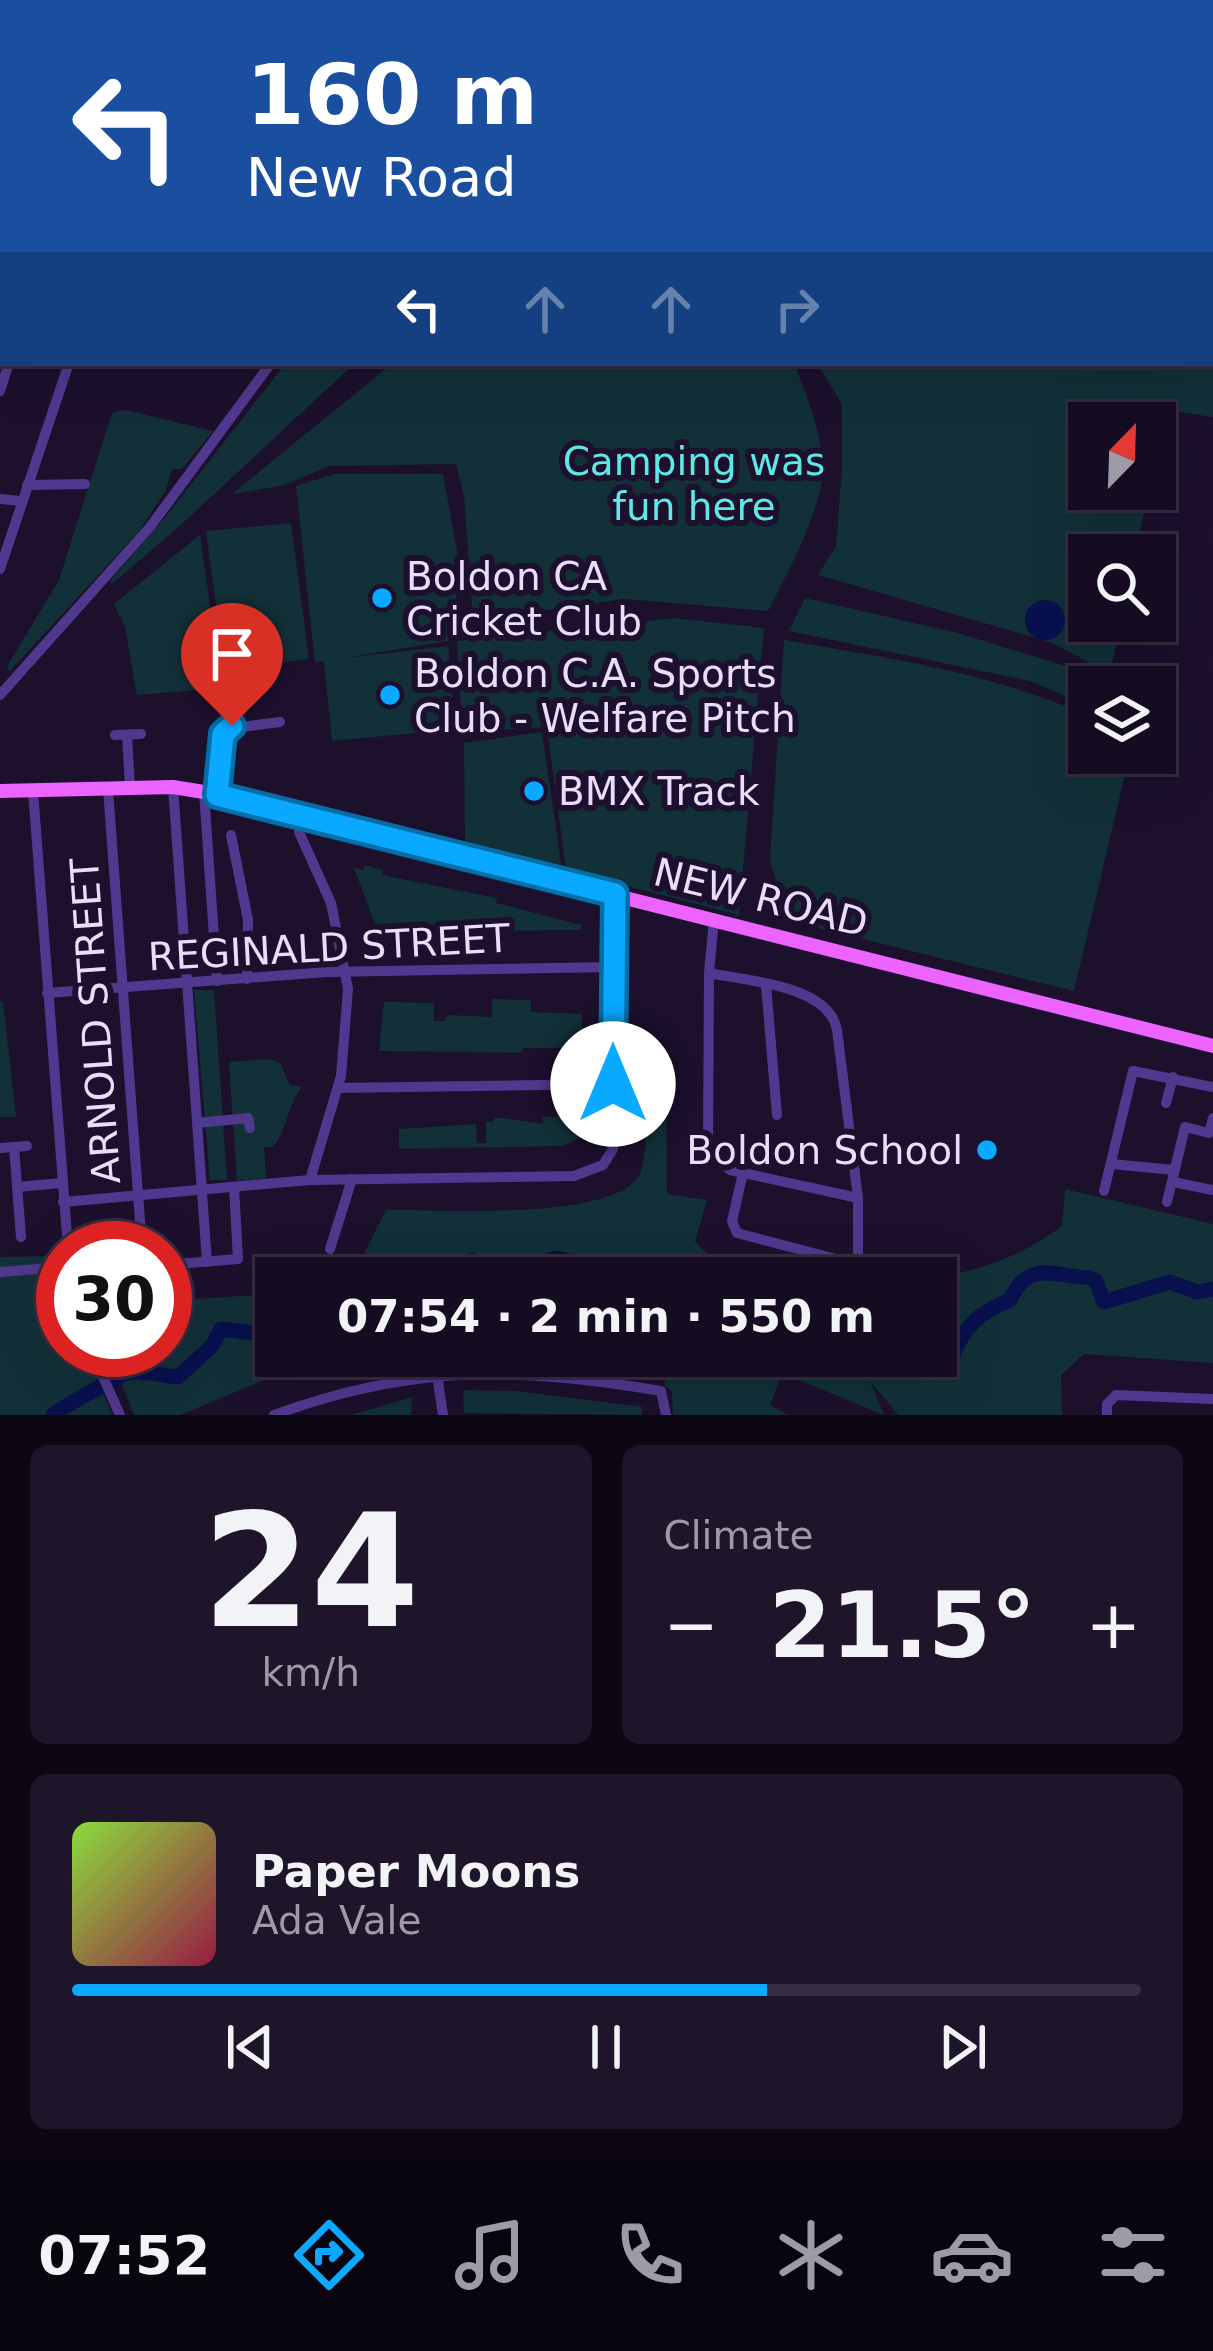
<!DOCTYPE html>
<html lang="en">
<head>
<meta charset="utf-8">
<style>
  body { margin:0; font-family:"DejaVu Sans",sans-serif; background:#1e152a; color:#f1f3f6; height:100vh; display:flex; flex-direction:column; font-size:45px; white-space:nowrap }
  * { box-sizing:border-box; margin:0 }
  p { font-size:39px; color:#9d9ba5 }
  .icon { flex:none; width:66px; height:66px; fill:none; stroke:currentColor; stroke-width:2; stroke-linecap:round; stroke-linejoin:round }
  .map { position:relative; height:1415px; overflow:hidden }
  .panel { display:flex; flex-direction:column; gap:30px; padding:30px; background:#0c0713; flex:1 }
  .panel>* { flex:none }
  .guide { position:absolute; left:0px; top:0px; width:1215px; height:366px; box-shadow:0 12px 48px #0002,0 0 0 3px #342c40; background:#1a4fa0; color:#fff; overflow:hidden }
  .needle { width:78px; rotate:23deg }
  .buttons { position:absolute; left:1068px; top:402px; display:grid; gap:24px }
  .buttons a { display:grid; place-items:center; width:108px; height:108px; border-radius:0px; background:#150c22; box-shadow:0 12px 48px #0002,0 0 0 3px #342c40; font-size:60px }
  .speed { position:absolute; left:36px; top:1221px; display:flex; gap:24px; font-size:60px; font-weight:700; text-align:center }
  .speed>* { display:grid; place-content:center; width:156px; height:156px; border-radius:50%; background:#150c22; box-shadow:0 12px 48px #0002,0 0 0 3px #342c40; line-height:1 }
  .speed .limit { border:18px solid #d22; background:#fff; color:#111 }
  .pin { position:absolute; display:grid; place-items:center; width:102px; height:102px; color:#fff; margin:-123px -51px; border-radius:50% 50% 50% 0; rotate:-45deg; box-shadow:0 0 12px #0007 }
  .pin .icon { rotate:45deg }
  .me { position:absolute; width:132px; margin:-66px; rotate:0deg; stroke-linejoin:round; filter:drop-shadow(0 0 9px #0008) }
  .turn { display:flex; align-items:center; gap:42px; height:252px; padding:0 48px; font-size:54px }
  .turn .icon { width:156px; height:156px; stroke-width:2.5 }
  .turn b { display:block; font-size:84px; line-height:102px }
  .lanes { display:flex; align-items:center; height:114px; padding:0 48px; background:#0003; justify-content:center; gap:60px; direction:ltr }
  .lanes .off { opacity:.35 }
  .big { font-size:90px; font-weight:600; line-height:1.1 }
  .panel .tile { flex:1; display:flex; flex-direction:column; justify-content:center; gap:18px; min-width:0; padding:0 42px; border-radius:18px; background:#1e152a }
  .panel .dial { align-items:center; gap:0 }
  .dial b { font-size:156px; line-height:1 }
  .song { display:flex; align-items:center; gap:36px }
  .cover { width:144px; height:144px; border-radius:18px; background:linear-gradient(135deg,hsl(90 70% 55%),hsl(340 70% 35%)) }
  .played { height:12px; border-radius:6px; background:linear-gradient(90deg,#08a9ff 65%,#342c40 65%) }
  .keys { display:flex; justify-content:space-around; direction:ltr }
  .heat { display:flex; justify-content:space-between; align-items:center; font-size:66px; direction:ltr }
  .panel .tiles { flex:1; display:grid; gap:30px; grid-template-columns:1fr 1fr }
  .tile:last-child { grid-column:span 2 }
  .trip { position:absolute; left:255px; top:1257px; width:702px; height:120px; border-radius:0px; background:#150c22; box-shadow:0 12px 48px #0002,0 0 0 3px #342c40; font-weight:600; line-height:120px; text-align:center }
  .tab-bar { display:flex; height:192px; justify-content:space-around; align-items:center; background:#08050e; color:#9d9ba5 }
  .tab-bar .icon { width:84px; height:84px }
  .tab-bar .current { color:#08a9ff }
  .tab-bar b { font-size:54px; color:#f1f3f6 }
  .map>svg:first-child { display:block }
  .green { fill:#123038 }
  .water { fill:#08104e }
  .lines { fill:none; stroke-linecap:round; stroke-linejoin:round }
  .river { stroke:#08104e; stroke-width:15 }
  .minor { stroke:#51388f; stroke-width:10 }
  .major { stroke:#ec63ff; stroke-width:14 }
  .route-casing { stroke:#056ea6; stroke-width:30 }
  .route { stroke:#08a9ff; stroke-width:21 }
  .poi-dot { fill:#08a9ff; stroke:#1c102d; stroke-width:4.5 }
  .labels { text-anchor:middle; stroke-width:12; stroke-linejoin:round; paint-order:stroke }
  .park-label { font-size:39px; fill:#5fe8e8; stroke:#1c102d }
  .poi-label { font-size:39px; fill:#e9dcff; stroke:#1c102d; text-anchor:start }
  .street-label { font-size:39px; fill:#e9dcff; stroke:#1c102d }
</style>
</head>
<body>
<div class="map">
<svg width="1213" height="1415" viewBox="0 0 1213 1415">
  <rect width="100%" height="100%" fill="#1c102d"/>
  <g class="green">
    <polygon points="774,0 1195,0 1200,3 772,3"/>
    <polygon points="1213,284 1213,417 1166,410 1155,461 1155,423 1089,423 1089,489 1149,489 1135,555 1089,555 1089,621 1121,621 1110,673 1050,642 818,575 836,546 842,469 842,404 817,363 1212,363"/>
    <polygon points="286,363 355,363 182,524 112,584 110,581 163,520"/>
    <path d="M 393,363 L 794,363 C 808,401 830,449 820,490 C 810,533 787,573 768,611 L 624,599 L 473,621 L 464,496 L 456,464 L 329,466 L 285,485 L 232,494 Z"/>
    <polygon points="126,410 213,431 182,469 172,469 166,490 139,531 9,672 8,665 59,580 112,413"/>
    <polygon points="334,474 443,474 458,556 454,640 344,658 448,646 456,729 332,741 324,661 315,662 296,486"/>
    <polygon points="291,523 309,659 225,670 206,531"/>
    <polygon points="200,535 222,688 137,695 125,627 114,604"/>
    <polygon points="805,598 958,633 1072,668 1086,678 1084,704 1030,681 789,631"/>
    <polygon points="675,618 764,628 739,915 566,870 547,727 462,732 457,641"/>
    <path d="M 784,640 C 888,658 993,673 1089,716 L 1089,753 L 1130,753 L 1074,991 L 789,921 L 770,861 Z"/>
    <polygon points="542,732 562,871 465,845 464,743"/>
    <polygon points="365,865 383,870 382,875 497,898 496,903 581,925 581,930 474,931 474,936 414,937 413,931 377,929 354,868 363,870"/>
    <polygon points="194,990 214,990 227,1180 210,1180"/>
    <polygon points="492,999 531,1000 531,1012 582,1014 581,1052 563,1051 563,1048 523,1048 522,1053 379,1051 384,1002 434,1003 434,1021 445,1021 446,1015 492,1017"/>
    <polygon points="0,1002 3,1002 16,1117 0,1117"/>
    <path d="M 268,1059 L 280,1063 L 290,1085 L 302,1087 C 287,1105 288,1129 273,1147 L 264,1147 L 266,1179 L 237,1181 L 229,1062 Z"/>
    <path d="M 647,1070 L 666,1070 L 667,1194 L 707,1200 L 695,1242 L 730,1275 L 750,1278 L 276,1278 L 276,1356 L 322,1356 L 180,1415 L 134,1415 L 108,1350 L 165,1350 L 165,1301 L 257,1295 L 263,1276 L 355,1272 L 386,1210 C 434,1209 623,1223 641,1171 C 649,1145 645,1098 647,1070 Z"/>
    <polygon points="576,1116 584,1124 576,1140 563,1146 399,1149 399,1129 476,1124 477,1143 486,1143 486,1122 493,1122 494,1117 543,1124 543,1117"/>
    <path d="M 1065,1189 L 1213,1224 L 1213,1363 L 1084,1354 L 1061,1375 L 1062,1415 L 898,1415 L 870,1381 L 884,1415 L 782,1373 L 770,1405 L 789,1415 L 673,1415 L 672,1392 L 664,1384 L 675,1356 L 936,1356 L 936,1278 L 932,1278 C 986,1269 1017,1258 1062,1226 Z"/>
    <polygon points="59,1256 63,1273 63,1350 86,1350 112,1415 0,1415 0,1257"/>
    <polygon points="463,1390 516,1391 642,1407 642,1415 464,1413"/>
    <polygon points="412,1397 411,1415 351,1415"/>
  </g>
  <circle class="water" cx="1045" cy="620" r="20"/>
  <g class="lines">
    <g class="river">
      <polyline points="441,1278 455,1266 472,1260 485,1278"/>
      <polyline points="507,1278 555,1258 605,1268 630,1278"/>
      <polyline points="691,1278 702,1269 714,1273 717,1278"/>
      <path d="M 936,1355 L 952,1357 C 965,1325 979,1313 1010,1300 C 1029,1258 1056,1277 1090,1278 L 1096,1281 L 1104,1302 L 1170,1282 L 1197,1292 L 1213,1289"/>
      <path d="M 53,1415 C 58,1410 123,1373 130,1372 C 143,1370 164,1376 178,1377 L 212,1346 L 221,1329 L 253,1333 L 276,1319"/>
    </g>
    <g class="minor">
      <polyline points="352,0 356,3"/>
      <polyline points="64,3 64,0"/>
      <polyline points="109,3 109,0"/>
      <polyline points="401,3 407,0"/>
      <polyline points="457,3 458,0"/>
      <polyline points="0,61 3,60"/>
      <polyline points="0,128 3,127"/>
      <polyline points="0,391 9,363"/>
      <polyline points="27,485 85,484"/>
      <polyline points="0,499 21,501"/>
      <polyline points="0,569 69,363"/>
      <polyline points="0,695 150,527 271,363"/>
      <polyline points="115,735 141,734"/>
      <polyline points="127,735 130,788"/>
      <polyline points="173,787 207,1262"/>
      <polyline points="108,789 142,1248"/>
      <polyline points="33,791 68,1248"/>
      <polyline points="204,792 217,981"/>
      <polyline points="217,795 221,741 226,729 280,722"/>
      <polyline points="301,815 299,832 331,903 348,989 341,1076 310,1180"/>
      <polyline points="231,835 248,920 247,979"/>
      <polyline points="714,919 709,973 708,1152 730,1170 858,1198"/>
      <path d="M 709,973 C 747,981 829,985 837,1030 L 858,1198 L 858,1277"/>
      <polyline points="766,985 777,1115"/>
      <polyline points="47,993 327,972 614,967"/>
      <polyline points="338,1088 613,1084"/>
      <polyline points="1166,1103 1173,1077"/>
      <polyline points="197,1123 248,1118 250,1128"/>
      <polyline points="14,1147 21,1237"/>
      <polyline points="0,1148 27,1146"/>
      <polyline points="1111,1164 1175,1170"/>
      <polyline points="743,1173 732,1221 737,1233 859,1265"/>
      <polyline points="1173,1182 1213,1190"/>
      <polyline points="17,1187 62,1183"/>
      <polyline points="1104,1191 1133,1071 1213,1087"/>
      <polyline points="63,1202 310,1180 574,1176 603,1165 613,1149 615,894"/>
      <polyline points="1167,1202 1185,1127 1209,1133 1213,1118"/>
      <polyline points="330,1249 352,1179"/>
      <polyline points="165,1265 238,1259 234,1187"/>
      <polyline points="0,1272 63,1267"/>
      <polyline points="91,1350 120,1415"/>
      <polyline points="437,1375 443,1415"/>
      <path d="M 274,1415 C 412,1364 518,1367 661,1391 L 666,1415"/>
      <polyline points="1107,1415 1107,1404 1116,1395 1213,1399"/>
    </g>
    <polyline class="major" points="0,791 173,787 204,792 1213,1046"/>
  </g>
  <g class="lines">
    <g class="route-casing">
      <polyline id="route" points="232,726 223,734 217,795 615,894 613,1084"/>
    </g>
    <use href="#route" class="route"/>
  </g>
  <g class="poi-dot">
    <circle cx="382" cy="598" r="12"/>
    <circle cx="390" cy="695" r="12"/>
    <circle cx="534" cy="791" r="12"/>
    <circle cx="987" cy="1150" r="12"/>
  </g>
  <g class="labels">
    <g class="park-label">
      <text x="694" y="475">Camping was<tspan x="694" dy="45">fun here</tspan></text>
    </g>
    <g class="poi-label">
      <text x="406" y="590">Boldon CA<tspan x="406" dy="45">Cricket Club</tspan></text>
      <text x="414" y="687">Boldon C.A. Sports<tspan x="414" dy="45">Club - Welfare Pitch</tspan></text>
      <text x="558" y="805">BMX Track</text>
      <text x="963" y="1164" text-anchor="end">Boldon School</text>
    </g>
    <g class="street-label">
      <text transform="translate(761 897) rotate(14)" y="14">NEW ROAD</text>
      <text transform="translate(329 947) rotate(-3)" y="14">REGINALD STREET</text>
      <text transform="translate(95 1021) rotate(-94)" y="14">ARNOLD STREET</text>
    </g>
  </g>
</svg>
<div class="buttons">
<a><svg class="needle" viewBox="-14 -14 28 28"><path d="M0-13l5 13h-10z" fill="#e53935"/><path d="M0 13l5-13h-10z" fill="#9d9ba5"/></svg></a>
<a><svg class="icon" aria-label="search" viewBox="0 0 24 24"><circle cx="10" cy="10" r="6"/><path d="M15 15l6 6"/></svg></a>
<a><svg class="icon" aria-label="layers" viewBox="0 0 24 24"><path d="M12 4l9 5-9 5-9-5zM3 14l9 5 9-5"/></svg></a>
</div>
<div class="speed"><div class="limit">30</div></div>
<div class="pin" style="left:232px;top:726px;background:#d93025"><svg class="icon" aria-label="arrive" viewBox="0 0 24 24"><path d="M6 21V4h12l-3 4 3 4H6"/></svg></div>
<svg class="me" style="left:613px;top:1084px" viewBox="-20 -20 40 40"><circle r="19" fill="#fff"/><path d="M0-13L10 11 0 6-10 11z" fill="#08a9ff"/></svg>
<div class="trip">07:54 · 2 min · 550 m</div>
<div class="guide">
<div class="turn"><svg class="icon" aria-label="left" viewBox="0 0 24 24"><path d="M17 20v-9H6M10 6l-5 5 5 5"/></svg><div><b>160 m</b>New Road</div></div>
<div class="lanes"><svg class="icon" aria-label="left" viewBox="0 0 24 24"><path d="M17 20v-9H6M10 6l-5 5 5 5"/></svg><svg class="icon off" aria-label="ahead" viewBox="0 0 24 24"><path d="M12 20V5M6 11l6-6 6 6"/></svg><svg class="icon off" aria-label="ahead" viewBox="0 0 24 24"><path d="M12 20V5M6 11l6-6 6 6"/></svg><svg class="icon off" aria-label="right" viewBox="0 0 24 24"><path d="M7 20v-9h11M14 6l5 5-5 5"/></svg></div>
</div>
</div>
<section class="panel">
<div class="tiles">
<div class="tile dial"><b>24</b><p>km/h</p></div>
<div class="tile"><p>Climate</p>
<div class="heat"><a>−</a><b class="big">21.5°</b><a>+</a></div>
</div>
<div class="tile">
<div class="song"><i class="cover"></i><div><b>Paper Moons</b><p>Ada Vale</p></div></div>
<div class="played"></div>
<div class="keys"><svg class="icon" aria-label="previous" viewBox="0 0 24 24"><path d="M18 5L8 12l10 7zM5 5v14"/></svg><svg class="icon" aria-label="pause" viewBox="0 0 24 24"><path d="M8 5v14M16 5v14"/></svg><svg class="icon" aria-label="next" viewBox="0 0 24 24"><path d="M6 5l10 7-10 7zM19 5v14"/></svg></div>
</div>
</div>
</section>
<nav class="tab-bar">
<b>07:52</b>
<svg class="icon current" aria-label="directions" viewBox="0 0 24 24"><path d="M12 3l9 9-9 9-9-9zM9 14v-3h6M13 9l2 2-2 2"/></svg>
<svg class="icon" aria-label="music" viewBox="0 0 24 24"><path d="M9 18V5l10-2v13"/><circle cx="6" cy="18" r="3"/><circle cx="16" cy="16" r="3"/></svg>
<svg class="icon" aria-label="phone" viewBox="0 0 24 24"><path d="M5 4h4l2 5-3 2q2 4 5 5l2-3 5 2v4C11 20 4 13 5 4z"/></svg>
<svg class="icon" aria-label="climate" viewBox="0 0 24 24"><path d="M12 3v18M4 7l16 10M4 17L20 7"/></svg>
<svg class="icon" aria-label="car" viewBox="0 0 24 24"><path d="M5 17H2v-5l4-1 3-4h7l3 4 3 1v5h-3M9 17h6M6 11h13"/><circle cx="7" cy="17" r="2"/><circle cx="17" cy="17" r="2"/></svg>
<svg class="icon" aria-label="filters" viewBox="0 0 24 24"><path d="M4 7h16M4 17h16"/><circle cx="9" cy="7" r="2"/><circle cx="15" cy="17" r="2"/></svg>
</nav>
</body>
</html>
